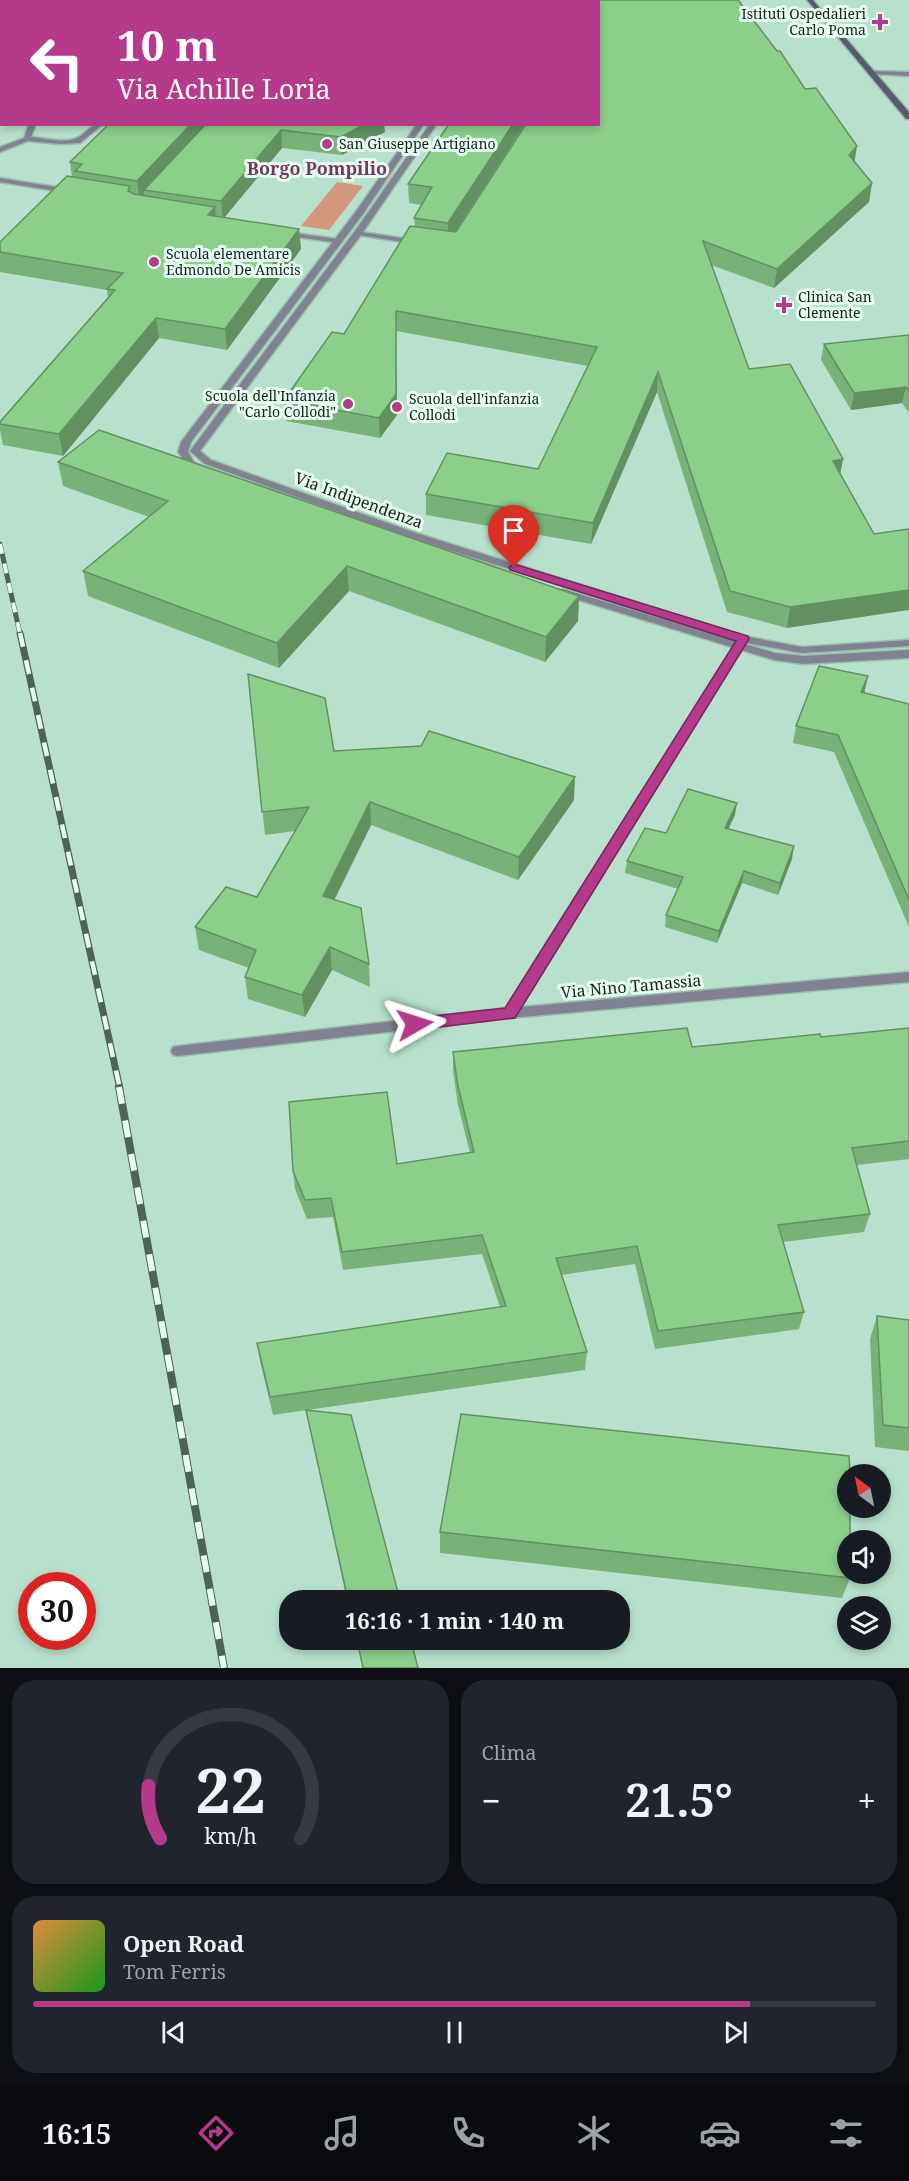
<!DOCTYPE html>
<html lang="it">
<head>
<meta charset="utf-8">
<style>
  body { margin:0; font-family:"Noto Serif",serif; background:#20242c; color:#f1f3f6; height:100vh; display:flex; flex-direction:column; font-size:22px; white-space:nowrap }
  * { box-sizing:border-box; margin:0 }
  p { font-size:20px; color:#9ea1a6 }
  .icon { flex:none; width:33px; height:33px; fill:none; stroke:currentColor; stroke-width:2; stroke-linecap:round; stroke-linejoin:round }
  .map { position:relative; height:1668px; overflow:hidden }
  .drawer { display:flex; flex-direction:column; gap:12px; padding:12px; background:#0d0f14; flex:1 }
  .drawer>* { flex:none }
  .banner { position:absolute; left:0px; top:0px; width:600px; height:126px; box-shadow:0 3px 9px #0003; background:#b53a8b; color:#fff; overflow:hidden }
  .needle { width:39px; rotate:327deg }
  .buttons { position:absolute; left:837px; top:1464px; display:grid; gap:12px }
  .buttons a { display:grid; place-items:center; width:54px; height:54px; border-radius:50%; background:#171b24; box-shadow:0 3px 9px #0003; font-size:30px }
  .speed { position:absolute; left:18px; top:1572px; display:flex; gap:12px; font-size:30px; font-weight:700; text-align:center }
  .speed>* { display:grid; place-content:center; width:78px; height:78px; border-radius:50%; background:#171b24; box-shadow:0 3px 9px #0003; line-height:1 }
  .speed .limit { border:9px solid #d22; background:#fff; color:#111 }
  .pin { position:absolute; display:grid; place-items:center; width:51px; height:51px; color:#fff; margin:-62px -26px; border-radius:50% 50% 50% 0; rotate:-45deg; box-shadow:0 0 6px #0007 }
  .pin .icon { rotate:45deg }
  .me { position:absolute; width:66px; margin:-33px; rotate:84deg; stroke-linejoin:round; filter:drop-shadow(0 0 4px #0008) }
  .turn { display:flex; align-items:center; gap:21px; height:126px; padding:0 18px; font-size:27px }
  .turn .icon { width:78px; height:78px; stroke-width:2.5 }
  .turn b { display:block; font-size:42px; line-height:51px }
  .big { font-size:45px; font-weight:700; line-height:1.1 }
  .drawer .widget { flex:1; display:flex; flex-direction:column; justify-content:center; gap:9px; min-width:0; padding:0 21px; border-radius:24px; background:#20242c }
  .drawer .dial { align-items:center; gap:0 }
  .dial svg { height:156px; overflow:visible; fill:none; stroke:#363941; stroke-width:7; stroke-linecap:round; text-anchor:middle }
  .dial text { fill:#f1f3f6; stroke:none }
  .song { display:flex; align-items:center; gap:18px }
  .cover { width:72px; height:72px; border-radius:9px; background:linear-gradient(135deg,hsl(30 70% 55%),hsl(120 70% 35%)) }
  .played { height:6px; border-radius:3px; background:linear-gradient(90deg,#b53a8b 85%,#363941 85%) }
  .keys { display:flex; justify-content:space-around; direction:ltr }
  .heat { display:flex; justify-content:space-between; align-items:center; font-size:33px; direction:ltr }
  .drawer .tiles { flex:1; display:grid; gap:12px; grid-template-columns:1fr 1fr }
  .widget:last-child { grid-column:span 2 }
  .trip { position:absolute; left:279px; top:1590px; width:351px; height:60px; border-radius:24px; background:#171b24; box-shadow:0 3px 9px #0003; font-weight:700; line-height:60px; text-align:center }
  .dock { display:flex; height:96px; justify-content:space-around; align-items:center; background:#090b0e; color:#9ea1a6 }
  .dock .icon { width:42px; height:42px }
  .dock .selected { color:#b53a8b }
  .dock b { font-size:27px; color:#f1f3f6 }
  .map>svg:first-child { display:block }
  .green { fill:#d4967c }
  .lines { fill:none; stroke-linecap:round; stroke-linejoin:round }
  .lane-casing { stroke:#9abead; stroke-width:3 }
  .street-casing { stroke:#9abead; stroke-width:3 }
  .secondary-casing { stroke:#9abead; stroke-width:3 }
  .lane { fill:#818291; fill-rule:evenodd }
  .street { fill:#818291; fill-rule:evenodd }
  .secondary { fill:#595a6f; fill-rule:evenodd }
  .rail-far2-casing { stroke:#4b6358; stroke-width:5 }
  .rail-far1-casing { stroke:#4b6358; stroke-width:7 }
  .rail-casing { stroke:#4b6358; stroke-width:8 }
  .rail-far2 { stroke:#e8fdf2; stroke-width:4; stroke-dasharray:10; stroke-linecap:butt }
  .rail-far1 { stroke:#e8fdf2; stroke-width:4.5; stroke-dasharray:14; stroke-linecap:butt }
  .rail { stroke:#e8fdf2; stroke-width:6; stroke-dasharray:17; stroke-linecap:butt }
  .wall { fill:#78b278 }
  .shaded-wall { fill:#629161 }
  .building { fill:#8ccf8b; stroke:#629161; stroke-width:1.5 }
  .route { fill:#b53a8b; stroke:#76265a; stroke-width:1.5 }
  .poi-dot { fill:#b53a8b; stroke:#e8fdf2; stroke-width:2 }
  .labels { text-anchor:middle; stroke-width:6; stroke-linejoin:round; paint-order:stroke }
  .far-poi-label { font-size:14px; fill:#12211a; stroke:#e8fdf2; text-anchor:start }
  .street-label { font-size:16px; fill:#12211a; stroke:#e8fdf2 }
  .far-district-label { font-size:18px; font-weight:bold; fill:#75375e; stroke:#e8fdf2 }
</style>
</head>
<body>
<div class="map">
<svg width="909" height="1668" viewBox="0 0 909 1668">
  <rect width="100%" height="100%" fill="#b8e1cd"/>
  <polygon class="green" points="337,182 363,186 329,230 301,226"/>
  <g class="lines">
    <g class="lane-casing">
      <g id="lane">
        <polygon points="486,0 492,0 493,2 486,2"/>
        <polygon points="873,71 909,72 909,76 871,74 871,72"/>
        <polygon points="417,124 424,124 363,214 191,442 188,452 194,462 208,469 203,472 188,466 178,452 181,442 357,210"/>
        <polygon points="355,231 415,240 419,242 415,244 358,235 355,235"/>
        <polygon points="563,589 775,653 803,656 909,650 909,658 803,664 774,660 559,594 558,592"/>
      </g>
    </g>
    <g class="street-casing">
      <g id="street">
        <polygon points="116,0 122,0 115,2"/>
        <polygon points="290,0 297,0 289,2"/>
        <polygon points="495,0 501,0 502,2 495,2"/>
        <path d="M 29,124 L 36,124 L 31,137 C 44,138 62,143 74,139 C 87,135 88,124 103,124 L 80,143 L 60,144 L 28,141 L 0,152 L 0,147 L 24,138 Z"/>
        <polygon points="430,124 437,124 361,235 200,451 211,460 413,532 744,636 802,647 909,640 909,646 802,653 746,643 521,1007 909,972 909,982 510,1018 178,1056 173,1055 171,1051 173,1047 178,1046 506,1008 737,641 405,536 205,464 190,451 355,231"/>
        <polygon points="0,178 68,189 72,191 68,193 0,182"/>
        <polygon points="280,231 338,239 342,241 338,243 283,235 280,235"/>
      </g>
    </g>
    <g class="secondary-casing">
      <polygon id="secondary" points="807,0 813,0 909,112 909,119 906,119"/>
    </g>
    <use href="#lane" class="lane"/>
    <use href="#street" class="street"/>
    <use href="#secondary" class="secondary"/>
    <g class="rail-far2-casing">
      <polyline id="rail-far2" points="0,544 20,634"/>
    </g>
    <g class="rail-far1-casing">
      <polyline id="rail-far1" points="20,633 120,1089"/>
    </g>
    <g class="rail-casing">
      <polyline id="rail" points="119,1087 224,1668"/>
    </g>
    <use href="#rail-far2" class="rail-far2"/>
    <use href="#rail-far1" class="rail-far1"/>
    <use href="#rail" class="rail"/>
  </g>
  <g class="wall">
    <polygon points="0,7 2,12 2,124 9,124 0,125"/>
    <polygon points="109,124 385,132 342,155 282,148 224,218 299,229 301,249 227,350 159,338 63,456 3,445 0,430 0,422 108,298 107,290 0,272 0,242 72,177 70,162"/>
    <polygon points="449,124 525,124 455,232 855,162 872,183 869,202 774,288 711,265 749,369 843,459 840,474 787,628 727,612 657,392 591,544 426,515 426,494 538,469 588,366 396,331 397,415 380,438 286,421 284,400 344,334 415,227 414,218 422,205 409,203 408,184"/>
    <polygon points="909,335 909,413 902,403 851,410 821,360 824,344"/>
    <polygon points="58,462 579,596 578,621 545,662 349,591 279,668 88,596 83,571 149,517 63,486"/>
    <polygon points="248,674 334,751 574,800 518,880 371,825 334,900 369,964 370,987 332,970 305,1017 248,999 245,977 249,968 199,950 195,927 257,897 295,831 265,835"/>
    <polygon points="868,676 864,693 909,704 909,927 834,752 793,743 796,726"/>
    <polygon points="735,815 728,829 792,859 778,895 742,883 717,943 665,927 666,915 678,889 625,873 627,861 666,833"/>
    <polygon points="909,1028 909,1159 857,1165 870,1214 864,1232 783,1242 804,1312 799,1329 655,1349 635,1264 561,1275 587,1352 585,1370 273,1415 260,1361 257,1343 500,1307 482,1254 343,1270 333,1217 307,1219 295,1189 293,1171 397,1164 470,1153 458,1105 453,1071 453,1052 692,1047 821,1037"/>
    <polygon points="877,1316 909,1320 909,1451 875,1447 870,1339"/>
    <polygon points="306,1410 400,1600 347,1600"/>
    <polygon points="440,1532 850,1578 842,1598 440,1553"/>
  </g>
  <g class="shaded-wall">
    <polygon points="256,0 274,0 272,2 255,2"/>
    <polygon points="191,124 209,124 144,190 144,193 139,199 137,181"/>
    <polygon points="365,124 384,124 385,132 342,155 341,137"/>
    <polygon points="513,124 525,124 448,243 448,223"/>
    <polygon points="281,130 282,148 223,219 221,201"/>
    <polygon points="857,146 854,165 849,155"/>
    <polygon points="872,183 869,202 774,288 777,269"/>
    <polygon points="215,207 217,227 208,215"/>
    <polygon points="299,229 301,249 227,350 225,329"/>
    <polygon points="396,311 397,415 380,438 379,418"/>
    <polygon points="156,318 159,338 63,456 59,434"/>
    <polygon points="658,372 657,392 591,544 593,523"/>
    <polygon points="906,387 902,403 851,410 854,393"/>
    <polygon points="843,459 839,480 833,461"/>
    <polygon points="347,566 349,591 279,668 277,643"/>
    <polygon points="909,590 909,610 787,628 790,607"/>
    <polygon points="579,596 578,621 545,662 546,637"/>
    <polygon points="868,676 864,694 861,692"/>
    <polygon points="575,777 574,800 518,880 519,857"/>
    <polygon points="370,802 371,825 325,919 323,896"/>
    <polygon points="737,803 735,815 723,840 725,828"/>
    <polygon points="794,846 792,859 778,895 780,883"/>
    <polygon points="744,871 742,883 717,943 719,931"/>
    <polygon points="330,947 332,970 305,1017 302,995"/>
  </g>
  <g class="building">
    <polygon points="11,0 30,0 30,2 9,2"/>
    <polygon points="201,0 256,0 255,2 199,2"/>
    <rect x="416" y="0" width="43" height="2"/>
    <polygon points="553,0 738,0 777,51 780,51 805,89 816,88 857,146 849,155 872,183 777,269 703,241 749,369 790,364 843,459 833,461 874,534 909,529 909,590 790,607 730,591 658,372 593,523 426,494 447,453 538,469 597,347 396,311 396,394 379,418 284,400 332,332 344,334 410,226 456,232 526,124 598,124 598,2 552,2"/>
    <polygon points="0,7 2,12 2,111 0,111"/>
    <polygon points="109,124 191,124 137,181 75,171 82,164 70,162"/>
    <polygon points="206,124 365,124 341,137 281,130 221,201 144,190"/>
    <polygon points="449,124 513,124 448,223 414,218 432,187 408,184"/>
    <polygon points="67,176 130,186 128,191 134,194 215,207 208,215 299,229 225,329 156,318 59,434 0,424 0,422 115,290 107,289 123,273 0,252 0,242"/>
    <polygon points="909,335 909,391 906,387 854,393 824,344"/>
    <polygon points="99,430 579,596 546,637 347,566 277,643 83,571 168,501 58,462"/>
    <polygon points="819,666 868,676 861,692 909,704 909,900 838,735 796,726"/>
    <polygon points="248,674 325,698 334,751 421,746 429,731 575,777 519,857 370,802 323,896 361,908 369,964 330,947 302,995 245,977 256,950 195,927 226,887 257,897 309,807 262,812"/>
    <polygon points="688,789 737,803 725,828 794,846 780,883 744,871 719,931 666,915 683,877 627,861 645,828 666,833"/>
    <polygon points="687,1028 692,1047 820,1034 821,1037 909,1028 909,1141 852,1148 870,1214 778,1225 804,1312 658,1331 637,1246 556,1258 587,1352 270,1397 257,1343 506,1306 482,1235 342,1252 331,1198 305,1200 293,1171 289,1102 387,1092 397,1164 474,1152 458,1086 453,1052"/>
    <polygon points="877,1316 909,1320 909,1428 883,1425"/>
    <polygon points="306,1410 351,1415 400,1600 348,1600"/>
    <polygon points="461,1414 849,1456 850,1474 848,1474 848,1508 850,1508 850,1540 848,1540 848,1574 850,1574 850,1578 440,1532"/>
    <polygon points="357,1640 411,1640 418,1668 363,1668"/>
  </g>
  <polygon class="route" points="514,564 748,636 749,639 515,1018 415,1030 410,1028 408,1024 410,1020 415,1018 505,1008 736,641 510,570 509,567"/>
  <g class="poi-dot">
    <path d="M877 13h6v6h6v6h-6v6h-6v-6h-6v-6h6z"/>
    <circle cx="327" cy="144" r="6"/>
    <circle cx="154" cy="262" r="6"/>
    <path d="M781 296h6v6h6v6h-6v6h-6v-6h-6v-6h6z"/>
    <circle cx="348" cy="404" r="6"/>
    <circle cx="397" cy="407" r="6"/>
  </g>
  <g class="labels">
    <g class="far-poi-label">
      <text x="866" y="19" text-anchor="end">Istituti Ospedalieri<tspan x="866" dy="16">Carlo Poma</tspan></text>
      <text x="339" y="149">San Giuseppe Artigiano</text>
      <text x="166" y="259">Scuola elementare<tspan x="166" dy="16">Edmondo De Amicis</tspan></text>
      <text x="798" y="302">Clinica San<tspan x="798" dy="16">Clemente</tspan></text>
      <text x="336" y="401" text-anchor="end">Scuola dell'Infanzia<tspan x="336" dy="16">"Carlo Collodi"</tspan></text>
      <text x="409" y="404">Scuola dell'infanzia<tspan x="409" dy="16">Collodi</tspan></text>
    </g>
    <g class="street-label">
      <text transform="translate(359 500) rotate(20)" y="6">Via Indipendenza</text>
      <text transform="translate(631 986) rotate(-5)" y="6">Via Nino Tamassia</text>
    </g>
    <g class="far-district-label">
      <text x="317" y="175">Borgo Pompilio</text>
    </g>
  </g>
</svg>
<div class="buttons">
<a><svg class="needle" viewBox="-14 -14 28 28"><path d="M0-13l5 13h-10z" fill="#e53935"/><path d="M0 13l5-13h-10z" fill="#9ea1a6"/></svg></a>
<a><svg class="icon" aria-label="sound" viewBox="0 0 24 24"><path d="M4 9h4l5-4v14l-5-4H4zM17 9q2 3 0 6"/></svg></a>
<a><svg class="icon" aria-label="layers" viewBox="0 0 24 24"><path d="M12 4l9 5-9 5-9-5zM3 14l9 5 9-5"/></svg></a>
</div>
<div class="speed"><div class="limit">30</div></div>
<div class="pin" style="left:514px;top:567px;background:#d93025"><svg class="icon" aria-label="arrive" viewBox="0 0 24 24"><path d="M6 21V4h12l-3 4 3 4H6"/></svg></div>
<svg class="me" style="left:415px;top:1024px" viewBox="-20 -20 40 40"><path d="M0-17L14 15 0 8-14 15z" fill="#b53a8b" stroke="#fff" stroke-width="4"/></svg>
<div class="trip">16:16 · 1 min · 140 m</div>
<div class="banner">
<div class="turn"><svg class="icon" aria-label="left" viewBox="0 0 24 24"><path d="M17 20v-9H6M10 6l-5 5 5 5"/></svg><div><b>10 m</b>Via Achille Loria</div></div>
</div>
</div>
<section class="drawer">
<div class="tiles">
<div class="widget dial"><svg viewBox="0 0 100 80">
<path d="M14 69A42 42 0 1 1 86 69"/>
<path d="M14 69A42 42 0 0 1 8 42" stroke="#b53a8b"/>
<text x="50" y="56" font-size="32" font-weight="700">22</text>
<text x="50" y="72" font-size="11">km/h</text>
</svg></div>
<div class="widget"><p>Clima</p>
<div class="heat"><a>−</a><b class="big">21.5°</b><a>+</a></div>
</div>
<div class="widget">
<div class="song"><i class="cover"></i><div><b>Open Road</b><p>Tom Ferris</p></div></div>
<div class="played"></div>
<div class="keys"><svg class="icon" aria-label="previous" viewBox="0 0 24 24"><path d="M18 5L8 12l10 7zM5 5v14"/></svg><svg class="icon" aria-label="pause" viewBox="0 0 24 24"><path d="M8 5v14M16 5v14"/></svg><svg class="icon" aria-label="next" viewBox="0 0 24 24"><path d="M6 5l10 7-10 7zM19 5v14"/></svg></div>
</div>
</div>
</section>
<nav class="dock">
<b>16:15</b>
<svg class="icon selected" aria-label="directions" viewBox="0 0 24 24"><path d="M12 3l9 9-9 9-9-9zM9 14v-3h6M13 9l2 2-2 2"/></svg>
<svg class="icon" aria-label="music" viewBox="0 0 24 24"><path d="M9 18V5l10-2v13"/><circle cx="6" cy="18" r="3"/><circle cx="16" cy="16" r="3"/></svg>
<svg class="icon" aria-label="phone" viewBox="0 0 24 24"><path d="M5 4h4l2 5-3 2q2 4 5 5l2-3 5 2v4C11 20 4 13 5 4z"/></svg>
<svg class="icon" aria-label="climate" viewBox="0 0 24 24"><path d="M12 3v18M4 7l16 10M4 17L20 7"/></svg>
<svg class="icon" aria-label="car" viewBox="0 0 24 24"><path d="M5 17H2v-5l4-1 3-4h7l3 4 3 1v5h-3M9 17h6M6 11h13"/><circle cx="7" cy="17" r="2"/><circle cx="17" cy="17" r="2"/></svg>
<svg class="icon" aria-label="filters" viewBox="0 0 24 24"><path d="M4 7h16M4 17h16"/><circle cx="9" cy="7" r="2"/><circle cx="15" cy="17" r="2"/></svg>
</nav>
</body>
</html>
